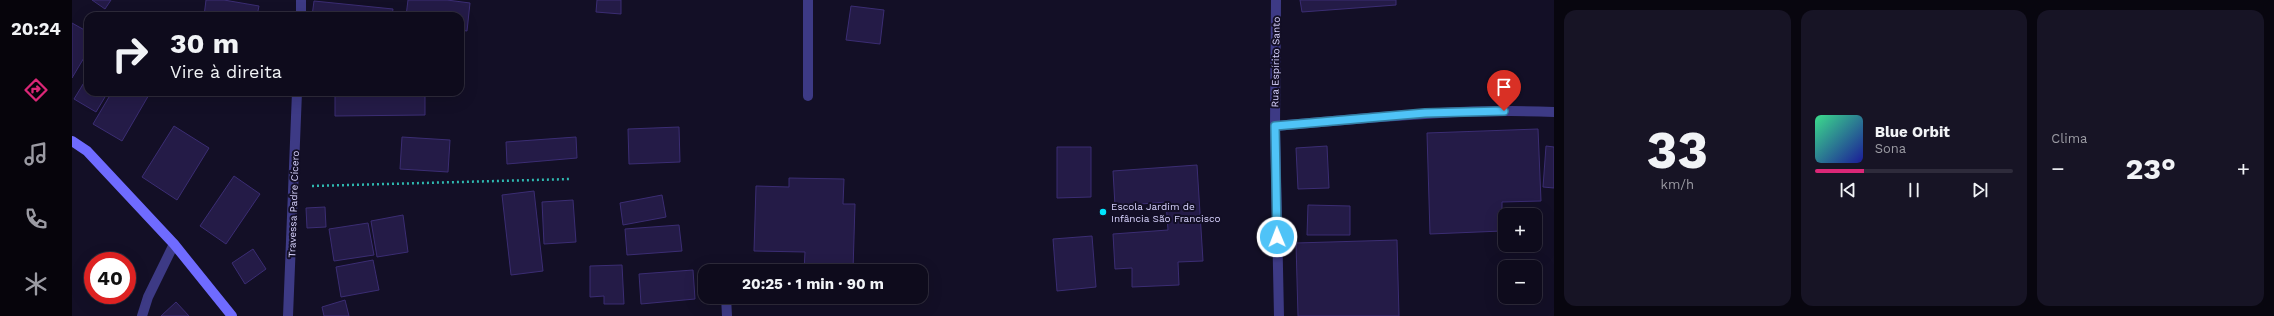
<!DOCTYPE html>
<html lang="pt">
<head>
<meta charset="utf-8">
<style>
  body { margin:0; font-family:"Work Sans",sans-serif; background:#171425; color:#f1f3f6; height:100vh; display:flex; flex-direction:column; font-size:15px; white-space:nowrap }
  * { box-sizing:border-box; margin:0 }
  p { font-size:13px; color:#9b9ba3 }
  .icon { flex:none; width:22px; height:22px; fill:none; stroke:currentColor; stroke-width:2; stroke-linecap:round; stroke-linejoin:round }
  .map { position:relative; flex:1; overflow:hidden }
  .drawer { display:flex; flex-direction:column; gap:10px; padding:10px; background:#08060f; width:720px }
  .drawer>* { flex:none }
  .top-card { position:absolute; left:12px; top:12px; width:380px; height:84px; border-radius:12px; box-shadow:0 4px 16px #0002,0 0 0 1px #2e2b3b; background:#0e0b1c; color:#f1f3f6; overflow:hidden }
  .buttons { position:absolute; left:1426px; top:208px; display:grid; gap:8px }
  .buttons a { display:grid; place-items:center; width:44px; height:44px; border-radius:8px; background:#0e0b1c; box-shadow:0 4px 16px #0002,0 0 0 1px #2e2b3b; font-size:20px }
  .speed { position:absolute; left:12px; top:252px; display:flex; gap:8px; font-size:20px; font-weight:700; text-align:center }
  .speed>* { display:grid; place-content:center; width:52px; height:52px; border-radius:50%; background:#0e0b1c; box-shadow:0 4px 16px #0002,0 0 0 1px #2e2b3b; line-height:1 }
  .speed .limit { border:6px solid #d22; background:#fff; color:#111 }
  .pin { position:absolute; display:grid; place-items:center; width:34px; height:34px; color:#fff; margin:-41px -17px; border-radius:50% 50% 50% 0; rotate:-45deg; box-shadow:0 0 4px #0007 }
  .pin .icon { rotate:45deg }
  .me { position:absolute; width:44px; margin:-22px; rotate:359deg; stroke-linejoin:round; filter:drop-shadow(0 0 3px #0008) }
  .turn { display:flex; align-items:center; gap:14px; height:84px; padding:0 20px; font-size:18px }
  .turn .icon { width:52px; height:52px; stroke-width:2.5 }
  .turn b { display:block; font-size:28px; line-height:34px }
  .big { font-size:30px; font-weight:700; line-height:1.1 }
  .drawer .widget { flex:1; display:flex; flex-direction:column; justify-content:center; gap:6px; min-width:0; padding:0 14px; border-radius:12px; background:#171425 }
  .drawer .dial { align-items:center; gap:0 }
  .dial b { font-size:52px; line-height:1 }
  .song { display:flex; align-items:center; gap:12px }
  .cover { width:48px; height:48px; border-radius:6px; background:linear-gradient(135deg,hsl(150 70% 55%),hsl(240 70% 35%)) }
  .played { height:4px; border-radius:2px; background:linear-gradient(90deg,#db2777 25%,#2e2b3b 25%) }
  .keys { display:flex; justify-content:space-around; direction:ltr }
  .heat { display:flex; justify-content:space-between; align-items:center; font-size:22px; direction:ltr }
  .drawer .tiles { flex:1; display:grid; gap:10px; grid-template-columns:repeat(3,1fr) }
  .trip { position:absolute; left:626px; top:264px; width:230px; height:40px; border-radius:12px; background:#0e0b1c; box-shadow:0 4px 16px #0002,0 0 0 1px #2e2b3b; font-weight:700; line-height:40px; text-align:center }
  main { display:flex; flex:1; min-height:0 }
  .tab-bar { display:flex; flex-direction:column; width:72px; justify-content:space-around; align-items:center; background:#06040b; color:#9b9ba3 }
  .tab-bar .icon { width:28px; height:28px }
  .tab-bar .current { color:#db2777 }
  .tab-bar b { font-size:18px; color:#f1f3f6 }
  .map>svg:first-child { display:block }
  .building { fill:#241b47; stroke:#3b2d73 }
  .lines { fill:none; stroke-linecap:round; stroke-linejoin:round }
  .path { stroke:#2fb8b0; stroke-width:2.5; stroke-dasharray:2 3; stroke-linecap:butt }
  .minor { stroke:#3d3a85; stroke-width:10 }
  .tertiary { stroke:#3d3a85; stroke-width:10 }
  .secondary { stroke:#6f6bff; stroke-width:10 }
  .route-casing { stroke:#337fa1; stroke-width:10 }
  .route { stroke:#4fc3f7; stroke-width:7 }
  .poi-dot { fill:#00e5ff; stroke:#130f26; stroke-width:1.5 }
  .labels { text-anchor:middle; stroke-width:4; stroke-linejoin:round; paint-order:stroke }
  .street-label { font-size:10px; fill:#d9d4ff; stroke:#130f26 }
  .poi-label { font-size:10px; fill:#d9d4ff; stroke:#130f26; text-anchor:start }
</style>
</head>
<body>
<main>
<nav class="tab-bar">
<b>20:24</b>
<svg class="icon current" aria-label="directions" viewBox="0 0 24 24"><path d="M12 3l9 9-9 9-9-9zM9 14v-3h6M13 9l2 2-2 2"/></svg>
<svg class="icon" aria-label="music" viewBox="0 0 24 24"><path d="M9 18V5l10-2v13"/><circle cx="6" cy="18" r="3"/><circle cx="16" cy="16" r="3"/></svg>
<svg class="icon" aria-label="phone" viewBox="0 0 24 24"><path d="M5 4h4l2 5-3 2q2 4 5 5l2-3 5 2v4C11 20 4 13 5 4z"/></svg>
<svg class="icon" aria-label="climate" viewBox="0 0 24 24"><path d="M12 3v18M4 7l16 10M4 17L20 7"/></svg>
</nav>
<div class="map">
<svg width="1482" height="316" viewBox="0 0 1482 316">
  <rect width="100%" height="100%" fill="#130f26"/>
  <g class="building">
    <polygon points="20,0 39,0 33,9"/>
    <polygon points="134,0 152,0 187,6 185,16 132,16"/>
    <polygon points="336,0 375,0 398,3 395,31 388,30 388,16 334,16"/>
    <polygon points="525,0 549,0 549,14 524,12"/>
    <polygon points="1228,0 1324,0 1324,5 1230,12"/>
    <polygon points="242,1 321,9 320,16 240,16"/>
    <polygon points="779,6 812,10 808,44 774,40"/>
    <polygon points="0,23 16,32 16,51 0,78"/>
    <polygon points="16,76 16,92 36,92 24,112 2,99"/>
    <polygon points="40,92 78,93 50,141 21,124"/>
    <polygon points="263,92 353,92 353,115 263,116"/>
    <polygon points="102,126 137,148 105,200 70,177"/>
    <polygon points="607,127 608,162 557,164 556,129"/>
    <polygon points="1466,129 1469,201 1430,202 1430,231 1358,234 1355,133"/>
    <polygon points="330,137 378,140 376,172 328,169"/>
    <polygon points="504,137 505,158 435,164 434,142"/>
    <polygon points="1255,146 1257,188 1226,189 1224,148"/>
    <polygon points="1474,146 1482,147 1482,188 1471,187"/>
    <polygon points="985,147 1019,147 1019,197 985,198"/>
    <polygon points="1125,165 1131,261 1106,262 1107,285 1060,287 1060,268 1043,269 1041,234 1096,230 1094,202 1043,206 1041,171"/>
    <polygon points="162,176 188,194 154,244 128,226"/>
    <polygon points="717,178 772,179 771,204 783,204 781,271 732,271 733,252 682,251 684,186 717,187"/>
    <polygon points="462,191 471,271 439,275 430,195"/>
    <polygon points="590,195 594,217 551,225 548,203"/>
    <polygon points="501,200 504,242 472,244 470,202"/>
    <polygon points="1236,205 1278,206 1278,235 1235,235"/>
    <polygon points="253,207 254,227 235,228 234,208"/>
    <polygon points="331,215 336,252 305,257 299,221"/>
    <polygon points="296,223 302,255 262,261 257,229"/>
    <polygon points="607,225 610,251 555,255 553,229"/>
    <polygon points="1020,236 1024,287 985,291 981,239"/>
    <polygon points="1325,240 1327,316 1226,316 1224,243"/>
    <polygon points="181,249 194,269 173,284 160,263"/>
    <polygon points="301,260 307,290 269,297 264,267"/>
    <polygon points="550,265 552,304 532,304 532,296 518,297 518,266"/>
    <polygon points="621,270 623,299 569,304 567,274"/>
    <polygon points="273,300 277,316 252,316 250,307"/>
    <polygon points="104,302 117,316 89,316"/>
  </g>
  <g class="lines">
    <polyline class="path" points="240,186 499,179"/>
    <g class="minor">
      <polyline points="229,16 229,0"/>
      <polyline points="736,96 736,0"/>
      <path d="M 1203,126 C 1296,118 1389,108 1482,112"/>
      <polyline points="654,297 655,316"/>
      <polyline points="70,316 76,297 102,244"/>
      <polyline points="216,316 225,92"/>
    </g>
    <polyline class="tertiary" points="1204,0 1203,126 1207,316"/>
    <polyline class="secondary" points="0,141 15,151 102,244 160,316"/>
  </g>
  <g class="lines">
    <g class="route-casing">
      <polyline id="route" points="1205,237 1203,126 1353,113 1432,111"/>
    </g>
    <use href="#route" class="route"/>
  </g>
  <circle class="poi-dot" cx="1031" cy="212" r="4"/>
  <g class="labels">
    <g class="street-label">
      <text transform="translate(1203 62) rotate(-89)" y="4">Rua Espírito Santo</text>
      <text transform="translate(221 204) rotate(-88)" y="4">Travessa Padre Cícero</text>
    </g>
    <g class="poi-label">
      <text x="1039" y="210">Escola Jardim de<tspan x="1039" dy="12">Infância São Francisco</tspan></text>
    </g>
  </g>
</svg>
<div class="buttons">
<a>+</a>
<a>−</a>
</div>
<div class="speed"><div class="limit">40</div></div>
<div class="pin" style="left:1432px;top:111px;background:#d93025"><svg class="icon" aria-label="arrive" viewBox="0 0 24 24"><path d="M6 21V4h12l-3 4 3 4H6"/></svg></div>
<svg class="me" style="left:1205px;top:237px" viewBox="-20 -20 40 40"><circle r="17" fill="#4fc3f7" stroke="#fff" stroke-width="3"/><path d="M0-11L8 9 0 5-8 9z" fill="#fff"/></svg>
<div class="trip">20:25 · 1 min · 90 m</div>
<div class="top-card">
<div class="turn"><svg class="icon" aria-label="right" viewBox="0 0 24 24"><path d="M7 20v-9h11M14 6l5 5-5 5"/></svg><div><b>30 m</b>Vire à direita</div></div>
</div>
</div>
<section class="drawer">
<div class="tiles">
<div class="widget dial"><b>33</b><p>km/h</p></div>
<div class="widget">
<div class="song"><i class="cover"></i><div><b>Blue Orbit</b><p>Sona</p></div></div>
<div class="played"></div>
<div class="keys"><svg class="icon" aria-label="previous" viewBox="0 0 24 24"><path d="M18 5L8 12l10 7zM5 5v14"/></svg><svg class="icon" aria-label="pause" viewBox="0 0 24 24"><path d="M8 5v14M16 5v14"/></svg><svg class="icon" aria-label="next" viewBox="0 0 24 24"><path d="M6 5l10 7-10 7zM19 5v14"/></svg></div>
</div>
<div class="widget"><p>Clima</p>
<div class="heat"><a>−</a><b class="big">23°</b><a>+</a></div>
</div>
</div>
</section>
</main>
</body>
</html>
